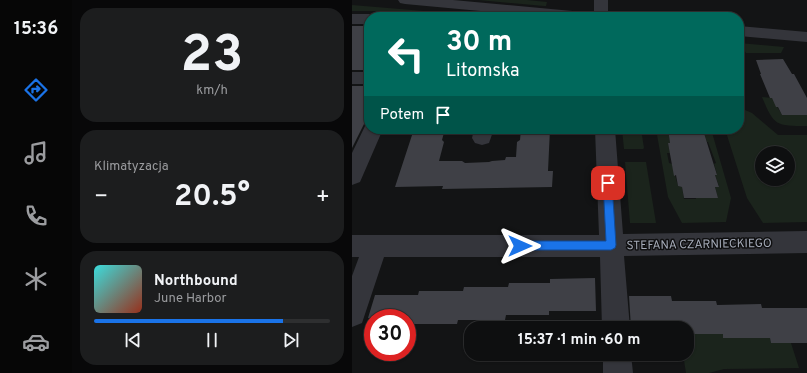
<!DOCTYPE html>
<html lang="pl">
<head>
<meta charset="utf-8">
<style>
  body { margin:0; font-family:Overpass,sans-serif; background:#1c1d1e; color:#f1f3f6; height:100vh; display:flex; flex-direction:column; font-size:15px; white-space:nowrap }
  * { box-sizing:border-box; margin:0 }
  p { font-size:13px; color:#9b9c9f }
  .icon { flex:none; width:22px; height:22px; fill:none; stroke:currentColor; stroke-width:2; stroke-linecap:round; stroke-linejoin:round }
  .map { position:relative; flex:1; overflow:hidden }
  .drawer { display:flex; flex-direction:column; gap:8px; padding:8px; background:#080809; width:280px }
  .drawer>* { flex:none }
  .guide { position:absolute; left:12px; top:12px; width:380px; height:122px; border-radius:16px; box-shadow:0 1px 3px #0004,0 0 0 1px #2e2f30; background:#00695c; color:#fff; overflow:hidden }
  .controls { position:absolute; left:403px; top:146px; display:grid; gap:8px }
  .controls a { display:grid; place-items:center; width:40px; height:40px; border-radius:50%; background:#0e0f10; box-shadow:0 1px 3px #0004,0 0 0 1px #2e2f30; font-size:20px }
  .speed { position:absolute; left:12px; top:309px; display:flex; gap:8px; font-size:20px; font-weight:700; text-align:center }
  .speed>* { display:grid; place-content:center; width:52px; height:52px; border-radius:50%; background:#0e0f10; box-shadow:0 1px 3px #0004,0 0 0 1px #2e2f30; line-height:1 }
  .speed .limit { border:6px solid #d22; background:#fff; color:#111 }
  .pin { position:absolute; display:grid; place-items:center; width:34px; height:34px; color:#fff; margin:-17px; border-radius:8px; box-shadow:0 2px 6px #0006 }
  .me { position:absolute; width:44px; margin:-22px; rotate:90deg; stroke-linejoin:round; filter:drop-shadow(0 0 3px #0008) }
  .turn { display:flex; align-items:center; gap:14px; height:84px; padding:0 16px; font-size:18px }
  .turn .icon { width:52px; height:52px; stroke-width:2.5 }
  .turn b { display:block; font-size:28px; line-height:34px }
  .then { display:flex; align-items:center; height:38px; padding:0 16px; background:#0003; gap:8px; font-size:15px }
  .big { font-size:30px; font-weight:700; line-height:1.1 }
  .drawer .widget { flex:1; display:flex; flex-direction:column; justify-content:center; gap:6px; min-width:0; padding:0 14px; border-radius:16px; background:#1c1d1e }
  .drawer .dial { align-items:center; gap:0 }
  .dial b { font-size:52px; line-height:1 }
  .song { display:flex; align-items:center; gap:12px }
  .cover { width:48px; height:48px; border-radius:6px; background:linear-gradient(135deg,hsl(180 70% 55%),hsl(10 70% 35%)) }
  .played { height:4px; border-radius:2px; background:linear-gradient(90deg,#1a73e8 80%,#2e2f30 80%) }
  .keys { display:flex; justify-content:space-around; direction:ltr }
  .heat { display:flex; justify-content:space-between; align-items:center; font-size:22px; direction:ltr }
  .trip { position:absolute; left:112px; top:321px; width:230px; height:40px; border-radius:16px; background:#0e0f10; box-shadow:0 1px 3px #0004,0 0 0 1px #2e2f30; font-weight:700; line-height:40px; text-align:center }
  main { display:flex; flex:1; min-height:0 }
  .dock { display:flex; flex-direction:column; width:72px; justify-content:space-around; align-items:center; background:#060606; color:#9b9c9f }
  .dock .icon { width:28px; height:28px }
  .dock .current { color:#1a73e8 }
  .dock b { font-size:18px; color:#f1f3f6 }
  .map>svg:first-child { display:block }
  .green { fill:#1b241c; fill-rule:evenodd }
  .building { fill:#3f4046 }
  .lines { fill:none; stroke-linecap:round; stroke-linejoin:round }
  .minor { fill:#34353b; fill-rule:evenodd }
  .route { fill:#1a73e8; stroke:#114b97 }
  .labels { text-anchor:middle; stroke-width:3; stroke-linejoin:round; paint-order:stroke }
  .street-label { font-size:12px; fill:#a4aab7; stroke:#0f0f10 }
</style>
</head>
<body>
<main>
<nav class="dock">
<b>15:36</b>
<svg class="icon current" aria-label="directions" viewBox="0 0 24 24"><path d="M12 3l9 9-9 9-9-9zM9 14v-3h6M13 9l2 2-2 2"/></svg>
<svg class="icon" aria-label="music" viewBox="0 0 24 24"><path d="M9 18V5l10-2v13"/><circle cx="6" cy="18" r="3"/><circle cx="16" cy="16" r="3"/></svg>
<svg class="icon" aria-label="phone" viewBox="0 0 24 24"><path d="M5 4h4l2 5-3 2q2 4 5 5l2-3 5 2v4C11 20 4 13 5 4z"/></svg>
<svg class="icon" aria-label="climate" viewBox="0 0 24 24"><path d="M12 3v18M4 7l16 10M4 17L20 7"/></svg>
<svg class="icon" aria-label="car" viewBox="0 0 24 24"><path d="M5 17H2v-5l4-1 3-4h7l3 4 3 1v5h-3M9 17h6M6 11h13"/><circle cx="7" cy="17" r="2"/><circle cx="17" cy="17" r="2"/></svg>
</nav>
<section class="drawer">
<div class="widget dial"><b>23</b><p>km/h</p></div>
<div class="widget"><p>Klimatyzacja</p>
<div class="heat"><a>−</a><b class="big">20.5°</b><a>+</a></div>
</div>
<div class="widget">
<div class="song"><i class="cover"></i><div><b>Northbound</b><p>June Harbor</p></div></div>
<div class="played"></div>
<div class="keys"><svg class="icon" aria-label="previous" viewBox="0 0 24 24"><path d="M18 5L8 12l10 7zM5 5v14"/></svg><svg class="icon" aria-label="pause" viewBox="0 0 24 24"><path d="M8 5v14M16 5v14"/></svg><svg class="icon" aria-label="next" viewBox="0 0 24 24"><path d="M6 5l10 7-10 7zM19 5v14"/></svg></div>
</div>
</section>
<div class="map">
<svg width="455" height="373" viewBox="0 0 455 373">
  <rect width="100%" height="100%" fill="#131415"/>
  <g class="green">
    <polygon points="126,0 175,0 195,2 194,6 192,6"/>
    <polygon points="0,5 84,12 77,16 54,17 55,11 0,11"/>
    <polygon points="387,43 432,47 429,53 394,53"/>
    <path d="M 410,97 L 420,98 L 430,115 L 455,115 L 455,126 C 424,126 422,126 410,97 Z"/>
    <path d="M 387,110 L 393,110 L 400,113 L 426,135 L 455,135 L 455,222 L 411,223 L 395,198 L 373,129 L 387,129 ZM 410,153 L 436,153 L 436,179 L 410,179 Z"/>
    <polygon points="270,129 289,129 292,148 291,149 272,149"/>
    <polygon points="304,129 316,129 318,143 316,143 318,153 315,153 317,163 320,164 326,186 330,187 332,199 344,199 343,193 352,193 353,198 366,198 363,187 367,186 363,175 365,174 362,164 364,163 356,142 355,142 352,133 350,133 349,129 359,129 379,198 374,222 330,223 316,197"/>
    <polygon points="273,162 294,162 304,223 278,223"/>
    <polygon points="335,334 371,334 371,338 418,338 419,343 439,343 447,368 372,369 357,373 334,373 331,354 335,354"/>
  </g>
  <g class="building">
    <rect x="0" y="26" width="17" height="44"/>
    <polygon points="431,59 440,74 442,74 455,98 455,115 430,115 426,107 424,107 420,98 418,98 408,74 409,74 404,60"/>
    <polygon points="0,86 17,86 17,114 0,148"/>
    <polygon points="62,129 93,129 90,140 92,142 87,161 110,161 113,163 137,162 140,161 153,160 154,157 164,157 165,142 168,140 169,129 198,129 196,171 201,171 200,187 90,189 91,186 43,187"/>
    <polygon points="316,129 348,129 350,133 352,133 365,175 363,175 367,187 363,187 366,198 332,198 330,187 326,186 324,175 322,176 316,143 318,143"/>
    <polygon points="243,278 244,311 197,311 197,315 154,315 153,320 106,320 105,324 55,324 55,318 16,318 23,295 66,295 67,291 111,291 112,287 156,287 157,283 198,283 198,279"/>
    <polygon points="277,296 319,296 320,301 364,301 365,305 409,304 410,308 455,308 455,343 419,343 418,338 371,338 371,334 335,334 335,328 279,328"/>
  </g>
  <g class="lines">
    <g class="minor">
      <polygon points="46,0 101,0 242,13 242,0 256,0 256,17 192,17 53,4 48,3"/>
      <polygon points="0,14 17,14 23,17 17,17 17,24 0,24"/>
      <polygon points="387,26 455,32 455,42 387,36"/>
      <rect x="0" y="72" width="17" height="12"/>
      <polygon points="17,123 17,129 31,129 8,182 0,185 0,153 14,124"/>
      <polygon points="122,129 142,129 137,143 130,145 123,143 120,138"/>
      <polygon points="243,129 263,129 271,234 455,231 455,253 272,256 278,328 250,328 248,257 32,257 10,323 0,327 0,276 7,257 0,257 0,235 247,235"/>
      <polygon points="251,354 279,354 281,373 251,373"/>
    </g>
  </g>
  <polygon class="route" points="256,179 260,183 264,245 263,248 259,250 168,250 164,249 163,246 164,242 168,241 254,241 251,183"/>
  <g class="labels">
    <g class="street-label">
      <text transform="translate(347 244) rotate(-1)" y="4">STEFANA CZARNIECKIEGO</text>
    </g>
  </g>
</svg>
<div class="controls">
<a><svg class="icon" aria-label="layers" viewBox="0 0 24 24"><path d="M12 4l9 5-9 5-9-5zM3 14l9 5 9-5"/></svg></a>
</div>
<div class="speed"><div class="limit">30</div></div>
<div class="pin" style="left:256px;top:183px;background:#d93025"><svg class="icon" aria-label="arrive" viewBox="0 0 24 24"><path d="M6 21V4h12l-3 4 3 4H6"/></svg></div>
<svg class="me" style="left:168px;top:246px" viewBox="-20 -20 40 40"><path d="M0-17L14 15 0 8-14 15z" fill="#1a73e8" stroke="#fff" stroke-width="4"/></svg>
<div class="trip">15:37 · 1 min · 60 m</div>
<div class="guide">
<div class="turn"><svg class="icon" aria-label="left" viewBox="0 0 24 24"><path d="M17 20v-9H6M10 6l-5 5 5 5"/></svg><div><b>30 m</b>Litomska</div></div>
<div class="then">Potem<svg class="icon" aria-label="arrive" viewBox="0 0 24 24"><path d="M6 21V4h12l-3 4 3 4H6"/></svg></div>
</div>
</div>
</main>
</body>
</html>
